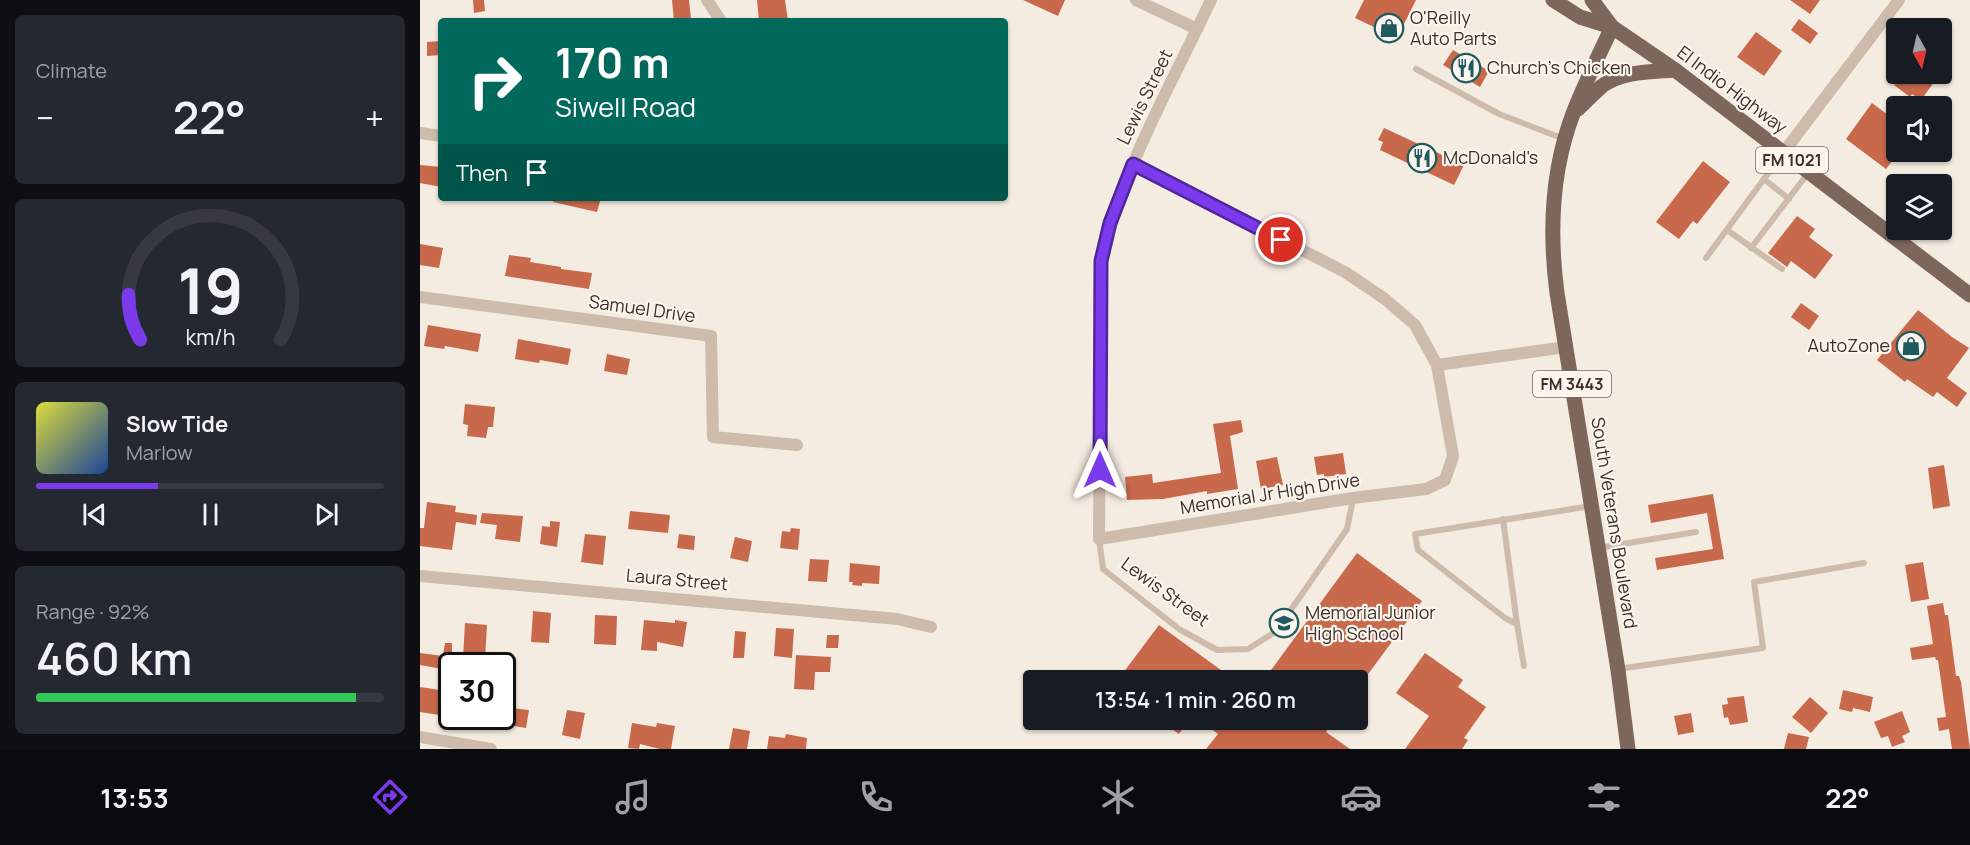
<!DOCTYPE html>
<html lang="en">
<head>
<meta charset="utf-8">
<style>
  body { margin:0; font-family:Manrope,sans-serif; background:#242831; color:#f1f3f6; height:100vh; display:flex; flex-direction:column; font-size:22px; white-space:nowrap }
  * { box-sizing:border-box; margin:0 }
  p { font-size:20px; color:#9ea1a6 }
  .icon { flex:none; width:33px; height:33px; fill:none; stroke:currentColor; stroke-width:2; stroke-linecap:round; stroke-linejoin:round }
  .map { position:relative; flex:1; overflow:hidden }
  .sheet { display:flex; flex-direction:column; gap:15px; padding:15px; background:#0d0f14; width:420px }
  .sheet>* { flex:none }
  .guide { position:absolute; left:18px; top:18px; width:570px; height:183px; border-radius:6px; box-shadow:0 2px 4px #0004; background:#00695c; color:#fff; overflow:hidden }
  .needle { width:39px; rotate:172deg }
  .fabs { position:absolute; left:1466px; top:18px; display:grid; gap:12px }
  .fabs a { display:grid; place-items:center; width:66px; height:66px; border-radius:6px; background:#171b24; box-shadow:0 2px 4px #0004; font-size:30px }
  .speed { position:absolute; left:18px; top:652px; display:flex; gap:12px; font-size:30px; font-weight:700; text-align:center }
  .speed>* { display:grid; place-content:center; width:78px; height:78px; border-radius:50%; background:#171b24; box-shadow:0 2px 4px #0004; line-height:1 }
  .speed .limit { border:3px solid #111; border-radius:9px; background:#fff; color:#111 }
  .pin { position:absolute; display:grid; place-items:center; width:51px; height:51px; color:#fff; margin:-26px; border:3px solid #fff; border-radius:50%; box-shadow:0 2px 6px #0007 }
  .me { position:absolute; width:66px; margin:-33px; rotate:0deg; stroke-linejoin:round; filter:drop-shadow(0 0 4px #0008) }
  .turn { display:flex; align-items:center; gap:21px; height:126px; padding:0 18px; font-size:27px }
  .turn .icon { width:78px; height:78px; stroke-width:2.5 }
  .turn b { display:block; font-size:42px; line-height:51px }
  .then { display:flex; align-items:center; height:57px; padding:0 18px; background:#0003; gap:12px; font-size:22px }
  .big { font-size:45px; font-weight:600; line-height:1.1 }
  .sheet .tile { flex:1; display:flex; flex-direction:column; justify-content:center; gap:9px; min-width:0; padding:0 21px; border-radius:9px; background:#242831 }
  .sheet .dial { align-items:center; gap:0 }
  .dial svg { height:156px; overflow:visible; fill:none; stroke:#363941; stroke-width:7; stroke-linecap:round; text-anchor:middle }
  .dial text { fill:#f1f3f6; stroke:none }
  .song { display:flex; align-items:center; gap:18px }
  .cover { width:72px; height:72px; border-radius:9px; background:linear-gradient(135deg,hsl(60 70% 55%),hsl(220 70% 35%)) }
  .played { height:6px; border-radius:3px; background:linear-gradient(90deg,#7c3aed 35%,#363941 35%) }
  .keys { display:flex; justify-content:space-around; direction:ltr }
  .heat { display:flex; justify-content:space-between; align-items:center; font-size:33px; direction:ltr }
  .charge { height:9px; border-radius:4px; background:linear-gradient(90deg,#34c759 92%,#363941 0) }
  .trip { position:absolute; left:603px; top:670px; width:345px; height:60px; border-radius:6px; background:#171b24; box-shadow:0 2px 4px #0004; font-weight:600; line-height:60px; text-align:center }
  .dock { display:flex; height:96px; justify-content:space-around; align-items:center; background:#090b0e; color:#9ea1a6 }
  .dock .icon { width:42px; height:42px }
  .dock .active { color:#7c3aed }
  .dock b { font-size:27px; color:#f1f3f6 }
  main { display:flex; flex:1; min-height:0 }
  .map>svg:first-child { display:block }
  .building { fill:#c8694b }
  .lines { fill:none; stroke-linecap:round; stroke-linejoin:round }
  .service { stroke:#cdbbac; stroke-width:6 }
  .minor { stroke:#cdbbac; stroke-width:12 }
  .primary { stroke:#7d675c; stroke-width:15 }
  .route-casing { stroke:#51269a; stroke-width:15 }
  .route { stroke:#7c3aed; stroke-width:10 }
  .labels { text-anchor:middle; stroke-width:4.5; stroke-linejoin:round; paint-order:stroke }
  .shield { fill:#fbf5ee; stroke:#756b66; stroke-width:1.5 }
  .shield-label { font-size:16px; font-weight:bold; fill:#3b302b }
  .poi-label { font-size:18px; fill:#3b302b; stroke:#fbf5ee; text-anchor:start }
  .street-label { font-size:18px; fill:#3b302b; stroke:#fbf5ee }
</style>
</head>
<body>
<main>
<section class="sheet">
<div class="tile"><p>Climate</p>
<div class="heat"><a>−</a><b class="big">22°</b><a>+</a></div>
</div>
<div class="tile dial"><svg viewBox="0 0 100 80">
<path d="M14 69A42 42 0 1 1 86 69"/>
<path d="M14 69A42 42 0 0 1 8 46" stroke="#7c3aed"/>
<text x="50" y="56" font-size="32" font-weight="700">19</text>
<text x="50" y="72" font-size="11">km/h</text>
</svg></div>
<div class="tile">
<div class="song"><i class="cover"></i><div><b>Slow Tide</b><p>Marlow</p></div></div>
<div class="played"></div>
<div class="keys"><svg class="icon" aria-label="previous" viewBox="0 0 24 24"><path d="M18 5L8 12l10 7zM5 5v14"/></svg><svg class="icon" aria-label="pause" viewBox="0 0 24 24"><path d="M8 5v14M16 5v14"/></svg><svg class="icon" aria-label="next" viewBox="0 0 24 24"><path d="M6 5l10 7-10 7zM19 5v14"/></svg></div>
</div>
<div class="tile"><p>Range · 92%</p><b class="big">460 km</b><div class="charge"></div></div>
</section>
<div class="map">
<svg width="1550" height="749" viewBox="0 0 1550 749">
  <rect width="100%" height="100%" fill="#f4ebe1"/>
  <g class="building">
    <polygon points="53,0 64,0 65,11 54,13"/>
    <polygon points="252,0 269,0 271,19 254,21"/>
    <polygon points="337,0 365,0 368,20 339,21"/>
    <polygon points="603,0 645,0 638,16"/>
    <polygon points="944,0 996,0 977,38 935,18"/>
    <polygon points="1370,0 1400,0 1390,14"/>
    <polygon points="1379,19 1398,33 1390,44 1371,30"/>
    <polygon points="1336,32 1362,51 1344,76 1317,57"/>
    <polygon points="21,41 21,55 7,56 7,42"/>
    <polygon points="1033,50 1069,71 1060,87 1023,65"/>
    <polygon points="1482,74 1520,74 1501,100 1492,94 1490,97 1474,85"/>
    <polygon points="1452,103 1476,121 1476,132 1468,143 1476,149 1476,152 1479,152 1466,169 1426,139"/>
    <polygon points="964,128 1044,165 1034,185 960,150 963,142 958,140"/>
    <polygon points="1283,161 1310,182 1277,224 1273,221 1259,239 1236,222"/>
    <polygon points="0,165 21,167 21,187 0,183"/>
    <polygon points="134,198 181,198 177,212 133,202"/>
    <polygon points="1377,216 1395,229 1389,237 1413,255 1395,279 1371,261 1367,267 1348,253"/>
    <polygon points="0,244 23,248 19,268 0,265"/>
    <polygon points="89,255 111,258 110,262 141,267 141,269 172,273 169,289 85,276"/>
    <polygon points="1381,303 1399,316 1389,330 1371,317"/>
    <polygon points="1498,310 1532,337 1549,348 1527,378 1547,393 1537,407 1517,392 1513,397 1487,379 1485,382 1457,360"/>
    <polygon points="8,325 61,334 58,352 25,346 24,349 4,346"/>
    <polygon points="98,339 151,349 148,365 120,360 119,363 95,359"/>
    <polygon points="187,354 210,359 207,375 184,371"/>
    <polygon points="45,404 75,407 73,427 68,427 66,438 47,436 48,425 43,424"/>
    <polygon points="821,420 823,432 810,436 818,489 787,494 787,491 743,499 707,500 705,477 732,474 733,483 801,473 793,424"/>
    <polygon points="923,453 926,474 904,477 904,474 897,475 894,457"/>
    <polygon points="857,457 863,485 841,489 836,461"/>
    <polygon points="1524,465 1530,506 1513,509 1508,468"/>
    <polygon points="1293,494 1304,559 1237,570 1235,558 1293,549 1287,513 1231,523 1228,505"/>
    <polygon points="7,502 36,506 35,512 57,515 56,525 36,522 32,550 0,546 0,528 4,528"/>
    <polygon points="210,511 250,515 248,533 208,529"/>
    <polygon points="62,513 103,516 100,542 75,539 77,525 60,523"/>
    <polygon points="130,521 140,522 137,547 120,544 122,526 130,527"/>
    <polygon points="371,528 380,529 378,550 360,548 362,531 370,532"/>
    <polygon points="165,534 186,536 183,565 161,562"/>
    <polygon points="259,534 275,536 274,550 257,548"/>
    <polygon points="315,537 332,541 328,562 310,558"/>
    <polygon points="937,553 1002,601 943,681 843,681"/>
    <polygon points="390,559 409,560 407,582 388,581"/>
    <polygon points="1503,562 1509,599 1491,602 1485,565"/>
    <polygon points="430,563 460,566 459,584 442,583 442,586 432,585 433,582 429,582"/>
    <polygon points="1523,603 1525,615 1528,615 1536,676 1539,676 1541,682 1550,749 1532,749 1529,729 1519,731 1517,718 1526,717 1518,660 1516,660 1515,657 1492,660 1490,648 1513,644 1507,606"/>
    <polygon points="113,611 131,613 129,643 111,642"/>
    <polygon points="175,615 197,616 196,645 174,644"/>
    <polygon points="224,620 255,623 255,620 267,622 263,647 237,642 237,651 221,650"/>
    <polygon points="45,623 67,625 65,659 43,658"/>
    <polygon points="739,625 816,681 697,681"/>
    <polygon points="356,628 374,629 372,658 354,656"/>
    <polygon points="315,631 326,632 324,658 313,658"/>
    <polygon points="407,635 419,635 418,648 406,648"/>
    <polygon points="25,643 32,643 32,717 0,712 0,687 20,690 22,669 0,665 0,653 23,656"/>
    <polygon points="1005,653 1043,680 1038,687 1066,707 1044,738 1048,740 1042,749 985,749 1009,716 976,693"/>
    <polygon points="376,655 411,657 410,672 395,672 394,690 374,689"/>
    <polygon points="1423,690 1453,697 1450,712 1433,708 1432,712 1419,709"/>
    <polygon points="1324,696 1328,722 1310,725 1308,717 1304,718 1302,705 1308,704 1307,698"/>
    <polygon points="1390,697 1408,713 1391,733 1372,717"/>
    <polygon points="82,707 109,710 106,728 82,724"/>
    <polygon points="147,710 165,713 160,739 142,735"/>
    <polygon points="1482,711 1490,732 1482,736 1485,742 1472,747 1468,736 1461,738 1454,722"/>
    <polygon points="1271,713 1274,732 1258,735 1254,716"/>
    <polygon points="72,717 82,717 80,730 70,728"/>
    <polygon points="739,720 769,720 759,734"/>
    <polygon points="779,720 914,720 906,732 930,749 786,749 798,734"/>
    <polygon points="212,723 236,727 237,723 255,726 251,749 240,749 220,744 219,749 208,748"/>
    <polygon points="313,728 330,731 327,749 309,749"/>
    <polygon points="1368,733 1389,737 1386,749 1364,749"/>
    <polygon points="366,734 387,738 386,749 347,749 349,736 365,738"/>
  </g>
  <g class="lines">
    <g class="service">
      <polyline points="996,69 1079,114 1144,139"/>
      <polyline points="1344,179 1369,199"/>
      <polyline points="1307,230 1362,269"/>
      <polyline points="1331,248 1389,172"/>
      <polyline points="1286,258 1363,153"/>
      <polyline points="1083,519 1097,624"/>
      <polyline points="679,539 683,569 759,629 797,650 828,649 855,632 882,594 927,529 933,499"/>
      <polyline points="1178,548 1276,532"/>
      <polyline points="1104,666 1097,624 1085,618 998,550 995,534 1171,506"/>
      <polyline points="1198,669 1343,648 1334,582 1444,563"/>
    </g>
    <g class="minor">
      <polyline points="287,0 301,21"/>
      <polyline points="716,0 777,29"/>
      <polyline points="0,133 21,136"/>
      <polyline points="1363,153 1479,0"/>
      <path d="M 713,164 L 925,272 L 965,299 L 995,325 L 1017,365 L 1033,456 L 1025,480 L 1006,489 L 933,498 L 679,539 L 681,261 C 702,169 751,85 791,0"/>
      <polyline points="0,297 291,336 293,437 377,445"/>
      <polyline points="1017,365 1146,347"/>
      <polyline points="0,576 477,619 511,627"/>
      <polyline points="0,737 71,749"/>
    </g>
    <g class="primary">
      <polyline points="1133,0 1160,17 1192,27 1255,70 1550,295"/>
      <polyline points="1172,0 1192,27"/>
      <path d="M 1192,27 C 1179,55 1165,83 1154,111 C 1131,170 1129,232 1137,293 L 1198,670 L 1208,749"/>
      <path d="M 1158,109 C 1166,101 1174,93 1182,86 C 1203,71 1231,72 1255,70"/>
    </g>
  </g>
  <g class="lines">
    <g class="route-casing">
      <polyline id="route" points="680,470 681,261 690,223 713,164 861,240"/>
    </g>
    <use href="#route" class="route"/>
  </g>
  <defs>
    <g id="shop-ring" transform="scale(1.5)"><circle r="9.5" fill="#fbf5ee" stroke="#1f5a5e" stroke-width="1.5"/><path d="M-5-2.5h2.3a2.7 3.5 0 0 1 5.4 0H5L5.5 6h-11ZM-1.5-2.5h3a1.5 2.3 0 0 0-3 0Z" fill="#1f5a5e"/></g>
    <g id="restaurant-ring" transform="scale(1.5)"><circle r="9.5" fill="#fbf5ee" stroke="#1f5a5e" stroke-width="1.5"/><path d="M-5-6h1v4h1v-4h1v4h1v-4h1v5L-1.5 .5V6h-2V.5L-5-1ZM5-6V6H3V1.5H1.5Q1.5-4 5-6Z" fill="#1f5a5e"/></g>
    <g id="school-ring" transform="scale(1.5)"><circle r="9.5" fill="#fbf5ee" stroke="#1f5a5e" stroke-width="1.5"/><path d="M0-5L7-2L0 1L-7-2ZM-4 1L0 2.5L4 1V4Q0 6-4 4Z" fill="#1f5a5e"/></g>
  </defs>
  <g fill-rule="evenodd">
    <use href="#shop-ring" x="969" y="28"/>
    <use href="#restaurant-ring" x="1046" y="68"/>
    <use href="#restaurant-ring" x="1002" y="158"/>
    <use href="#shop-ring" x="1491" y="346"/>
    <use href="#school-ring" x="864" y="623"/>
  </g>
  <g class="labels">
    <g class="shield">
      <rect x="1336" y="147" width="72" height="26" rx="4.5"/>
      <rect x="1113" y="371" width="78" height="26" rx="4.5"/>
    </g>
    <g class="shield-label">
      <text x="1372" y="166">FM 1021</text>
      <text x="1152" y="390">FM 3443</text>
    </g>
    <g class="poi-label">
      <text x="990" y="24">O'Reilly<tspan x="990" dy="21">Auto Parts</tspan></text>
      <text x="1067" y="74">Church's Chicken</text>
      <text x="1023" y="164">McDonald's</text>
      <text x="1470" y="352" text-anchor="end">AutoZone</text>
      <text x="885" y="619">Memorial Junior<tspan x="885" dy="21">High School</tspan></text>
    </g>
    <g class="street-label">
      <text transform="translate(1312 90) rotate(37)" y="6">El Indio Highway</text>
      <text transform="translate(725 97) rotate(-64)" y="6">Lewis Street</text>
      <text transform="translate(222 309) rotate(8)" y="6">Samuel Drive</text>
      <text transform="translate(850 494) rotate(-9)" y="6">Memorial Jr High Drive</text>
      <text transform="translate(1194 523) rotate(81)" y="6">South Veterans Boulevard</text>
      <text transform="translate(257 580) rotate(5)" y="6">Laura Street</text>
      <text transform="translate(745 592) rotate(36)" y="6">Lewis Street</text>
    </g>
  </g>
</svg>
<div class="fabs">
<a><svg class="needle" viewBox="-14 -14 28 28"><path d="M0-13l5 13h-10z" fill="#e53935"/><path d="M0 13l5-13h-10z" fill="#9ea1a6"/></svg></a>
<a><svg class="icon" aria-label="sound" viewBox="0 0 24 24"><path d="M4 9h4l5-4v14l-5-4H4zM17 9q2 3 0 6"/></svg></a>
<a><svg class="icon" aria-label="layers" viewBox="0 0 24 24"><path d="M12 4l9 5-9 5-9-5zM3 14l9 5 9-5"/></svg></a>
</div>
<div class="speed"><div class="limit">30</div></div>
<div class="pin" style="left:861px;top:240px;background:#d93025"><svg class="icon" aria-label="arrive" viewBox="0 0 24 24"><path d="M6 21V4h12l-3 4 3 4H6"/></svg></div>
<svg class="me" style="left:680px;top:470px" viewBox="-20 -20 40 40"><path d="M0-17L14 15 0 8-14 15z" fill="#7c3aed" stroke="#fff" stroke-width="4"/></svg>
<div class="trip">13:54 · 1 min · 260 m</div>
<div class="guide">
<div class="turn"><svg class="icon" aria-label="right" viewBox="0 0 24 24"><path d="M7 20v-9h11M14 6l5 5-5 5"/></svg><div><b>170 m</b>Siwell Road</div></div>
<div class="then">Then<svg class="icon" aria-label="arrive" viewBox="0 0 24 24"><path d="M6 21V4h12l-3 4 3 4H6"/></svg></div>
</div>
</div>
</main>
<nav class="dock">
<b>13:53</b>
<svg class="icon active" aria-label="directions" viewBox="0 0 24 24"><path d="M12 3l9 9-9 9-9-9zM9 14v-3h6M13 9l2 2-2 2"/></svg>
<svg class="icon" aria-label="music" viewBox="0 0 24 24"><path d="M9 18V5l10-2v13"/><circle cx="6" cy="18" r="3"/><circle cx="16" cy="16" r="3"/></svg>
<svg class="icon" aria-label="phone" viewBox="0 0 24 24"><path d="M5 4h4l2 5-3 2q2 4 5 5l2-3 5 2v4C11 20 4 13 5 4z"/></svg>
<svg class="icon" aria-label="climate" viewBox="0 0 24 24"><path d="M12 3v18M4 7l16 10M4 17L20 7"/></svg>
<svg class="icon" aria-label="car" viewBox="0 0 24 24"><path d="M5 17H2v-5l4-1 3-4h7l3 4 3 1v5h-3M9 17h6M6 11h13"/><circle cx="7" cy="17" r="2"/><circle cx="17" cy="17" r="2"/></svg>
<svg class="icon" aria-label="filters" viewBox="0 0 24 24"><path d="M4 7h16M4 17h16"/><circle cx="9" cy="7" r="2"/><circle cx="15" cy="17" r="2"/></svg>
<b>22°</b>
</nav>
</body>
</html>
